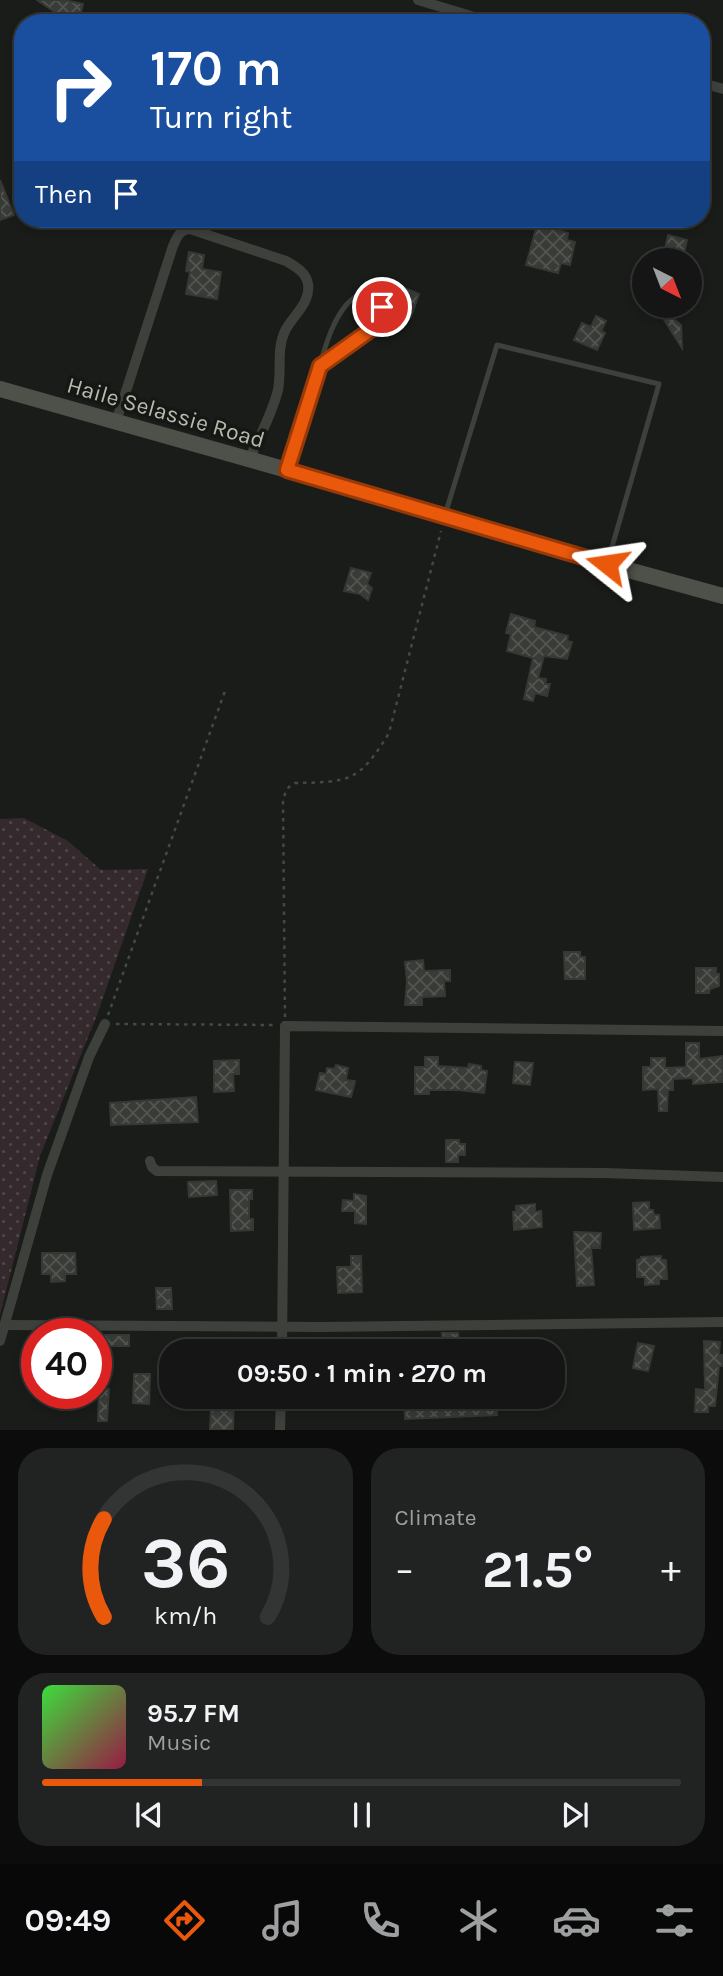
<!DOCTYPE html>
<html lang="en">
<head>
<meta charset="utf-8">
<style>
  body { margin:0; font-family:Karla,sans-serif; background:#212222; color:#f1f3f6; height:100vh; display:flex; flex-direction:column; font-size:26px; white-space:nowrap }
  * { box-sizing:border-box; margin:0 }
  p { font-size:23px; color:#9d9fa0 }
  .icon { flex:none; width:38px; height:38px; fill:none; stroke:currentColor; stroke-width:2; stroke-linecap:round; stroke-linejoin:round }
  .map { position:relative; height:1430px; overflow:hidden }
  .side { display:flex; flex-direction:column; gap:18px; padding:18px; background:#0b0c0b; flex:1 }
  .side>* { flex:none }
  .hud { position:absolute; left:14px; top:14px; width:696px; height:214px; border-radius:28px; box-shadow:0 4px 10px #0003,0 0 0 2px #333434; background:#1a4fa0; color:#fff; overflow:hidden }
  .needle { width:46px; rotate:138deg }
  .controls { position:absolute; left:632px; top:248px; display:grid; gap:14px }
  .controls a { display:grid; place-items:center; width:70px; height:70px; border-radius:50%; background:#141514; box-shadow:0 4px 10px #0003,0 0 0 2px #333434; font-size:35px }
  .speed { position:absolute; left:21px; top:1318px; display:flex; gap:14px; font-size:35px; font-weight:700; text-align:center }
  .speed>* { display:grid; place-content:center; width:91px; height:91px; border-radius:50%; background:#141514; box-shadow:0 4px 10px #0003,0 0 0 2px #333434; line-height:1 }
  .speed .limit { border:10px solid #d22; background:#fff; color:#111 }
  .pin { position:absolute; display:grid; place-items:center; width:60px; height:60px; color:#fff; margin:-30px; border:4px solid #fff; border-radius:50%; box-shadow:0 2px 7px #0007 }
  .me { position:absolute; width:77px; margin:-38px; rotate:285deg; stroke-linejoin:round; filter:drop-shadow(0 0 5px #0008) }
  .turn { display:flex; align-items:center; gap:24px; height:147px; padding:0 21px; font-size:32px }
  .turn .icon { width:91px; height:91px; stroke-width:2.5 }
  .turn b { display:block; font-size:49px; line-height:60px }
  .then { display:flex; align-items:center; height:66px; padding:0 21px; background:#0003; gap:14px; font-size:26px }
  .big { font-size:52px; font-weight:700; line-height:1.1 }
  .side .widget { flex:1; display:flex; flex-direction:column; justify-content:center; gap:10px; min-width:0; padding:0 24px; border-radius:28px; background:#212222 }
  .side .dial { align-items:center; gap:0 }
  .dial svg { height:182px; overflow:visible; fill:none; stroke:#333434; stroke-width:7; stroke-linecap:round; text-anchor:middle }
  .dial text { fill:#f1f3f6; stroke:none }
  .song { display:flex; align-items:center; gap:21px }
  .cover { width:84px; height:84px; border-radius:10px; background:linear-gradient(135deg,hsl(120 70% 55%),hsl(340 70% 35%)) }
  .played { height:7px; border-radius:4px; background:linear-gradient(90deg,#ea580c 25%,#333434 25%) }
  .keys { display:flex; justify-content:space-around; direction:ltr }
  .heat { display:flex; justify-content:space-between; align-items:center; font-size:38px; direction:ltr }
  .side .tiles { flex:1; display:grid; gap:18px; grid-template-columns:1fr 1fr }
  .widget:last-child { grid-column:span 2 }
  .trip { position:absolute; left:159px; top:1339px; width:406px; height:70px; border-radius:28px; background:#141514; box-shadow:0 4px 10px #0003,0 0 0 2px #333434; font-weight:700; line-height:70px; text-align:center }
  .tab-bar { display:flex; height:112px; justify-content:space-around; align-items:center; background:#080808; color:#9d9fa0 }
  .tab-bar .icon { width:49px; height:49px }
  .tab-bar .active { color:#ea580c }
  .tab-bar b { font-size:32px; color:#f1f3f6 }
  .map>svg:first-child { display:block }
  .grass { fill:url(#grass-dots) }
  .building { fill:url(#building-cross-hatch); stroke:#353834; stroke-width:2 }
  .lines { fill:none; stroke-linecap:round; stroke-linejoin:round }
  .path { stroke:#464841; stroke-width:2.5; stroke-dasharray:3.5 5; stroke-linecap:butt }
  .lane { stroke:#3e413b; stroke-width:5 }
  .street { stroke:#3e413b; stroke-width:10 }
  .secondary { stroke:#4e5149; stroke-width:16 }
  .route-casing { stroke:#983908; stroke-width:18 }
  .route { stroke:#ea580c; stroke-width:12 }
  .labels { text-anchor:middle; stroke-width:7; stroke-linejoin:round; paint-order:stroke }
  .street-label { font-size:23px; fill:#b7bbac; stroke:#151715 }
</style>
</head>
<body>
<div class="map">
<svg width="723" height="1430" viewBox="0 0 723 1430">
  <defs>
    <pattern id="grass-dots" width="8" height="8" patternUnits="userSpaceOnUse" patternTransform="scale(1.75)"><rect width="8" height="8" fill="#34292c"/><path d="M2 2h.1M6 6h.1" fill="none" stroke="#4f4648" stroke-width="1.8" stroke-linecap="round"/></pattern>
    <pattern id="building-cross-hatch" width="8" height="8" patternUnits="userSpaceOnUse" patternTransform="scale(1.75)"><rect width="8" height="8" fill="#393b37"/><path d="M0 0l8 8M0 8l8-8" fill="none" stroke="#535551"/></pattern>
  </defs>
  <rect width="100%" height="100%" fill="#1a1c1a"/>
  <polygon class="grass" points="24,818 68,841 101,870 148,869 97,1015 40,1156 0,1315 0,819"/>
  <g class="building">
    <polygon points="37,0 64,0 83,4 78,23 57,23 59,15"/>
    <polygon points="0,180 14,215 0,220"/>
    <polygon points="537,225 568,233 567,240 575,242 570,265 561,263 558,273 526,265"/>
    <polygon points="668,235 687,240 684,253 665,249"/>
    <polygon points="189,252 204,255 202,269 221,272 217,299 186,294 190,272 186,271"/>
    <polygon points="402,287 419,294 411,317 393,310"/>
    <polygon points="658,306 681,325 682,348 656,307"/>
    <polygon points="596,316 606,321 601,331 605,333 597,350 574,340 582,323 591,327"/>
    <polygon points="351,568 371,573 367,584 372,588 368,600 360,594 344,591"/>
    <polygon points="511,614 535,621 534,627 568,636 567,641 572,642 567,659 544,656 538,678 546,679 545,684 550,684 547,696 535,693 533,701 524,699 533,658 507,651 511,634 506,633"/>
    <polygon points="564,952 580,952 580,957 585,957 585,979 565,979"/>
    <polygon points="423,960 424,971 450,970 450,981 444,981 445,996 422,997 422,1005 405,1005 407,981 405,962"/>
    <polygon points="696,968 716,968 716,974 719,974 719,986 710,989 709,993 696,993"/>
    <polygon points="686,1043 699,1043 699,1059 723,1056 723,1082 693,1084 693,1078 673,1079 673,1090 668,1090 667,1111 659,1111 658,1089 643,1090 643,1067 651,1067 651,1058 665,1058 665,1068 686,1067"/>
    <polygon points="425,1057 438,1057 438,1066 468,1068 469,1064 481,1066 481,1070 487,1071 484,1093 458,1090 429,1090 429,1094 415,1094 415,1067 425,1067"/>
    <polygon points="239,1060 239,1074 233,1074 234,1091 214,1092 214,1061"/>
    <polygon points="515,1062 533,1063 530,1085 513,1083"/>
    <polygon points="336,1065 348,1068 346,1080 355,1081 351,1097 316,1090 320,1073 326,1074 327,1068 335,1069"/>
    <polygon points="196,1097 198,1122 111,1125 110,1103"/>
    <polygon points="446,1140 459,1140 459,1144 465,1144 465,1155 458,1155 458,1162 446,1162"/>
    <polygon points="216,1181 217,1195 189,1197 188,1182"/>
    <polygon points="230,1190 252,1190 252,1199 249,1199 249,1219 253,1219 253,1230 231,1231"/>
    <polygon points="354,1194 366,1196 366,1224 355,1223 355,1211 342,1211 343,1200 354,1201"/>
    <polygon points="649,1202 649,1210 653,1210 654,1215 659,1215 660,1228 634,1230 633,1203"/>
    <polygon points="535,1204 535,1212 541,1211 542,1227 514,1230 513,1212 516,1212 516,1206"/>
    <polygon points="574,1232 601,1233 600,1248 591,1248 594,1285 577,1286"/>
    <polygon points="42,1253 75,1253 76,1274 65,1274 65,1281 51,1282 51,1274 42,1274"/>
    <polygon points="351,1256 361,1256 362,1292 338,1293 337,1267 351,1267"/>
    <polygon points="661,1256 661,1260 666,1260 667,1279 659,1279 659,1284 645,1285 645,1277 637,1277 637,1260 641,1259 641,1257"/>
    <polygon points="156,1288 171,1288 172,1309 157,1309"/>
    <polygon points="442,1333 458,1333 460,1349 443,1351"/>
    <rect x="98" y="1335" width="31" height="11"/>
    <polygon points="704,1341 720,1342 719,1355 723,1355 722,1366 719,1366 715,1406 708,1406 708,1412 695,1412 696,1389 705,1390"/>
    <polygon points="638,1343 654,1346 648,1371 633,1368"/>
    <polygon points="134,1374 150,1374 149,1404 133,1403"/>
    <polygon points="99,1389 109,1389 107,1421 98,1421"/>
    <polygon points="187,1396 234,1396 233,1430 210,1430 211,1407 186,1406"/>
    <polygon points="404,1396 496,1396 497,1415 405,1419"/>
  </g>
  <g class="lines">
    <g class="path">
      <polyline points="108,1015 225,691"/>
      <path d="M 285,1017 L 283,802 C 285,793 286,787 295,783 C 350,782 359,782 389,733 L 441,531"/>
      <polyline points="116,1024 274,1025"/>
    </g>
    <g class="lane">
      <path d="M 288,467 C 296,443 304,420 311,396 C 320,368 330,311 357,296 C 382,282 386,307 374,324 C 361,342 337,352 320,366"/>
      <polyline points="445,515 497,345 659,384 608,561"/>
    </g>
    <g class="street">
      <polyline points="418,0 494,23"/>
      <polyline points="702,83 723,89"/>
      <path d="M 116,422 L 173,246 C 177,237 180,229 190,229 L 286,261 C 296,267 306,272 308,284 C 311,303 293,315 285,331 C 276,350 282,370 278,390 C 272,414 259,438 249,460"/>
      <polyline points="150,1161 152,1167 157,1171 604,1173 723,1177"/>
      <polyline points="6,1325 320,1327 723,1322"/>
      <polyline points="0,1341 47,1175 89,1057 105,1024"/>
      <polyline points="282,1351 285,1026 723,1031"/>
      <polyline points="280,1430 281,1396"/>
    </g>
    <polyline class="secondary" points="0,389 287,470 567,553 723,596"/>
  </g>
  <g class="lines">
    <g class="route-casing">
      <polyline id="route" points="382,307 377,319 369,331 320,366 287,470 607,564"/>
    </g>
    <use href="#route" class="route"/>
  </g>
  <g class="labels">
    <g class="street-label">
      <text transform="translate(166 412) rotate(16)" y="8">Haile Selassie Road</text>
    </g>
  </g>
</svg>
<div class="controls">
<a><svg class="needle" viewBox="-14 -14 28 28"><path d="M0-13l5 13h-10z" fill="#e53935"/><path d="M0 13l5-13h-10z" fill="#9d9fa0"/></svg></a>
</div>
<div class="speed"><div class="limit">40</div></div>
<div class="pin" style="left:382px;top:307px;background:#d93025"><svg class="icon" aria-label="arrive" viewBox="0 0 24 24"><path d="M6 21V4h12l-3 4 3 4H6"/></svg></div>
<svg class="me" style="left:607px;top:564px" viewBox="-20 -20 40 40"><path d="M0-17L14 15 0 8-14 15z" fill="#ea580c" stroke="#fff" stroke-width="4"/></svg>
<div class="trip">09:50 · 1 min · 270 m</div>
<div class="hud">
<div class="turn"><svg class="icon" aria-label="right" viewBox="0 0 24 24"><path d="M7 20v-9h11M14 6l5 5-5 5"/></svg><div><b>170 m</b>Turn right</div></div>
<div class="then">Then<svg class="icon" aria-label="arrive" viewBox="0 0 24 24"><path d="M6 21V4h12l-3 4 3 4H6"/></svg></div>
</div>
</div>
<section class="side">
<div class="tiles">
<div class="widget dial"><svg viewBox="0 0 100 80">
<path d="M14 69A42 42 0 1 1 86 69"/>
<path d="M14 69A42 42 0 0 1 14 26" stroke="#ea580c"/>
<text x="50" y="56" font-size="32" font-weight="700">36</text>
<text x="50" y="72" font-size="11">km/h</text>
</svg></div>
<div class="widget"><p>Climate</p>
<div class="heat"><a>−</a><b class="big">21.5°</b><a>+</a></div>
</div>
<div class="widget">
<div class="song"><i class="cover"></i><div><b>95.7 FM</b><p>Music</p></div></div>
<div class="played"></div>
<div class="keys"><svg class="icon" aria-label="previous" viewBox="0 0 24 24"><path d="M18 5L8 12l10 7zM5 5v14"/></svg><svg class="icon" aria-label="pause" viewBox="0 0 24 24"><path d="M8 5v14M16 5v14"/></svg><svg class="icon" aria-label="next" viewBox="0 0 24 24"><path d="M6 5l10 7-10 7zM19 5v14"/></svg></div>
</div>
</div>
</section>
<nav class="tab-bar">
<b>09:49</b>
<svg class="icon active" aria-label="directions" viewBox="0 0 24 24"><path d="M12 3l9 9-9 9-9-9zM9 14v-3h6M13 9l2 2-2 2"/></svg>
<svg class="icon" aria-label="music" viewBox="0 0 24 24"><path d="M9 18V5l10-2v13"/><circle cx="6" cy="18" r="3"/><circle cx="16" cy="16" r="3"/></svg>
<svg class="icon" aria-label="phone" viewBox="0 0 24 24"><path d="M5 4h4l2 5-3 2q2 4 5 5l2-3 5 2v4C11 20 4 13 5 4z"/></svg>
<svg class="icon" aria-label="climate" viewBox="0 0 24 24"><path d="M12 3v18M4 7l16 10M4 17L20 7"/></svg>
<svg class="icon" aria-label="car" viewBox="0 0 24 24"><path d="M5 17H2v-5l4-1 3-4h7l3 4 3 1v5h-3M9 17h6M6 11h13"/><circle cx="7" cy="17" r="2"/><circle cx="17" cy="17" r="2"/></svg>
<svg class="icon" aria-label="filters" viewBox="0 0 24 24"><path d="M4 7h16M4 17h16"/><circle cx="9" cy="7" r="2"/><circle cx="15" cy="17" r="2"/></svg>
</nav>
</body>
</html>
